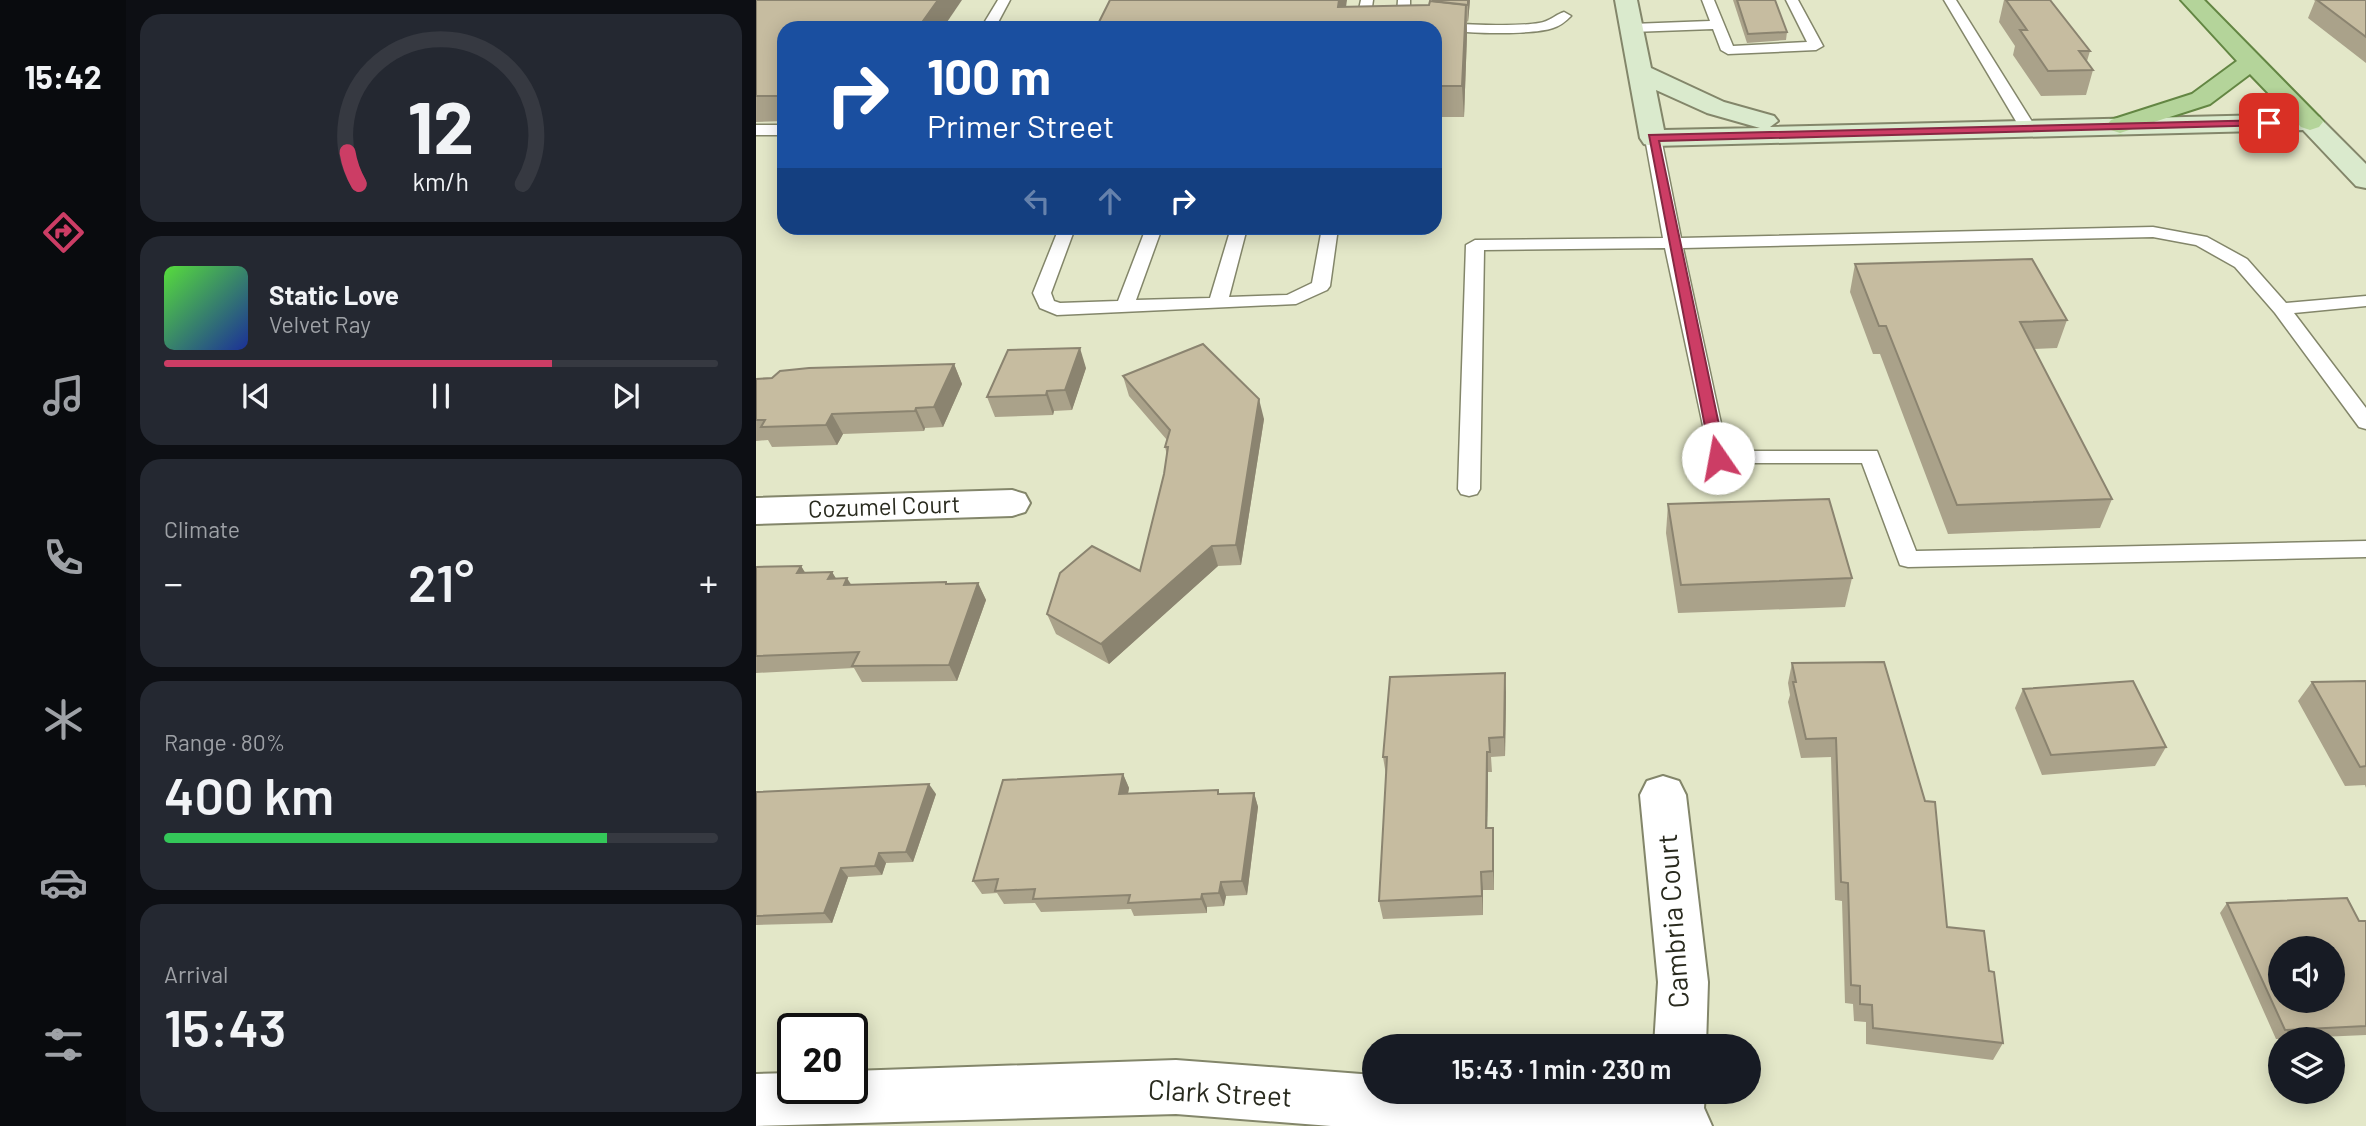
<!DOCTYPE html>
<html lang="en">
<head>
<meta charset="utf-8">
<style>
  body { margin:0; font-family:Barlow,sans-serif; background:#242831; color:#f1f3f6; height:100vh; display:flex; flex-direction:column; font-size:26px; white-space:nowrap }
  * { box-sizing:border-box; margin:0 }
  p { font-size:23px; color:#9ea1a6 }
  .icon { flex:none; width:38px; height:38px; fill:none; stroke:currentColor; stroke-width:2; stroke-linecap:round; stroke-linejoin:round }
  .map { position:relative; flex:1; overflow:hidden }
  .drawer { display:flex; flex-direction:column; gap:14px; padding:14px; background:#0d0f14; width:630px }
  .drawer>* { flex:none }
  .top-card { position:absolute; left:21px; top:21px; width:665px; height:214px; border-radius:21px; box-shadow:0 4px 18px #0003; background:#1a4fa0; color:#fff; overflow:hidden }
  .controls { position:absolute; left:1512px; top:936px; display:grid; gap:14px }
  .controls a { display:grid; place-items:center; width:77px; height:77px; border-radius:50%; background:#171b24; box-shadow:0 4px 18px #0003; font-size:35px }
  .speed { position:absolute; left:21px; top:1013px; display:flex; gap:14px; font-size:35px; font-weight:700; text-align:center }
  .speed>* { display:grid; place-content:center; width:91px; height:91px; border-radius:50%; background:#171b24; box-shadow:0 4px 18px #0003; line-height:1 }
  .speed .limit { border:4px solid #111; border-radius:10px; background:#fff; color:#111 }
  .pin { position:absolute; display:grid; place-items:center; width:60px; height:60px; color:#fff; margin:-30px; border-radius:14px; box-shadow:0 4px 10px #0006 }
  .me { position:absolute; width:77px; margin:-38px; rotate:348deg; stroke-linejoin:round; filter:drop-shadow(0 0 5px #0008) }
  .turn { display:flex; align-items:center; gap:24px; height:147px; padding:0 35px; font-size:32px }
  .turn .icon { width:91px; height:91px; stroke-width:2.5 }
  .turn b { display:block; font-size:49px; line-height:60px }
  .lanes { display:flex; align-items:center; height:66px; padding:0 35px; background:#0003; justify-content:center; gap:35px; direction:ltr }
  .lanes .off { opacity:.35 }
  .big { font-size:52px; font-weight:600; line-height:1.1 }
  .drawer .tile { flex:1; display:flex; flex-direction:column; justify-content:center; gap:10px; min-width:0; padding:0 24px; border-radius:21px; background:#242831 }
  .drawer .dial { align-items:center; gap:0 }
  .dial svg { height:182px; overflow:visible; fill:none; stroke:#363941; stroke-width:7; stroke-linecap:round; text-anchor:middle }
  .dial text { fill:#f1f3f6; stroke:none }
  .song { display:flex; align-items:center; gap:21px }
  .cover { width:84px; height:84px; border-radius:10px; background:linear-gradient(135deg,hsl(110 70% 55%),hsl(230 70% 35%)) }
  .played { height:7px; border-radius:4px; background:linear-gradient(90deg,#cc3d65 70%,#363941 70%) }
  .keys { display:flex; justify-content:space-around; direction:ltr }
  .heat { display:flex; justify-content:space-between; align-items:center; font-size:38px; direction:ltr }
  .charge { height:10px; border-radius:5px; background:linear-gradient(90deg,#34c759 80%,#363941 0) }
  .trip { position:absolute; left:606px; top:1034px; width:399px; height:70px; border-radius:35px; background:#171b24; box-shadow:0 4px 18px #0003; font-weight:600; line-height:70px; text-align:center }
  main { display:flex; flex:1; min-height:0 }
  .menu { display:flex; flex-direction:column; width:126px; justify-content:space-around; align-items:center; background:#090b0e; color:#9ea1a6 }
  .menu .icon { width:49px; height:49px }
  .menu .active { color:#cc3d65 }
  .menu b { font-size:32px; color:#f1f3f6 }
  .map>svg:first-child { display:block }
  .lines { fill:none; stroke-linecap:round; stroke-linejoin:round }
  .lane-casing { stroke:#83866a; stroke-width:3 }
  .street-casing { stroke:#83866a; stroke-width:4 }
  .secondary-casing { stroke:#83866a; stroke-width:4 }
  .primary-casing { stroke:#638643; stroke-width:4 }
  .lane { fill:#fff; fill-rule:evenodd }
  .street { fill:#fff; fill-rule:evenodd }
  .secondary { fill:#daeacd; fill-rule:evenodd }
  .primary { fill:#b4d49a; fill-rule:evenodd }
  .wall { fill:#aaa28a }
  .shaded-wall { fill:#8b8470 }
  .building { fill:#c6bca0; stroke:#8b8470; stroke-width:2; fill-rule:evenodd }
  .route { fill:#cc3d65; stroke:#852842; stroke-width:2 }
  .labels { text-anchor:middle; stroke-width:5; stroke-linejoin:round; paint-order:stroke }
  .street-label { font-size:24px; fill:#292a1e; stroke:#fff }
  .near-street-label { font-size:28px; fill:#292a1e; stroke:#fff }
</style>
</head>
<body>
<main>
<nav class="menu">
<b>15:42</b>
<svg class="icon active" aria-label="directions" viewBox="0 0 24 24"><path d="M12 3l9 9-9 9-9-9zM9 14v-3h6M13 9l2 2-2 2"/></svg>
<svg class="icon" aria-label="music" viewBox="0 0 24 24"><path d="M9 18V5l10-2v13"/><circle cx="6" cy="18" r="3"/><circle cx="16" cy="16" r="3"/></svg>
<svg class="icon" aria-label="phone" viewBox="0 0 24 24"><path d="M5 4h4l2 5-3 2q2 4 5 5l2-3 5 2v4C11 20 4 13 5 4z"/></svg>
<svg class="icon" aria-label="climate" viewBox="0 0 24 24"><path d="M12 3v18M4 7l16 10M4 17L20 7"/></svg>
<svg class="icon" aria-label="car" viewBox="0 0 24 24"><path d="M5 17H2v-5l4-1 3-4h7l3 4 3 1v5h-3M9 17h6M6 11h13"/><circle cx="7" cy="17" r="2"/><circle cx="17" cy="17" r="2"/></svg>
<svg class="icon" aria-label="filters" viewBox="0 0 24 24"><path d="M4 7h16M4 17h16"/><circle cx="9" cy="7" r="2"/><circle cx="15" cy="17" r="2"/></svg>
</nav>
<section class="drawer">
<div class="tile dial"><svg viewBox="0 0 100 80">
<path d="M14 69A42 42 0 1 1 86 69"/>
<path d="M14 69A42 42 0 0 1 9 55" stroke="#cc3d65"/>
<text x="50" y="56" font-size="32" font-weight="700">12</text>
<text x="50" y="72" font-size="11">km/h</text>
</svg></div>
<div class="tile">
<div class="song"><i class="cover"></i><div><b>Static Love</b><p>Velvet Ray</p></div></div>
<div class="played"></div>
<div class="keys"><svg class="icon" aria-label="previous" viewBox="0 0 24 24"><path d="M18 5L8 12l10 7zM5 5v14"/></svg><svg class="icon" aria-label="pause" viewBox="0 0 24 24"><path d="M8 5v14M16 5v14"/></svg><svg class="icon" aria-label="next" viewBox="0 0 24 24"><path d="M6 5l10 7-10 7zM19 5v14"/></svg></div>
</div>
<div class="tile"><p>Climate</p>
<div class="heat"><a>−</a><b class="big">21°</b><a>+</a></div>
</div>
<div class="tile"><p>Range · 80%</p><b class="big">400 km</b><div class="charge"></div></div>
<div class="tile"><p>Arrival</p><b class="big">15:43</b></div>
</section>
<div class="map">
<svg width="1610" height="1126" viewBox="0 0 1610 1126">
  <rect width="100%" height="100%" fill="#e3e7c8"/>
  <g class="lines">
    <g class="lane-casing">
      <g id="lane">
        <polygon points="242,0 254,0 239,28 225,28"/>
        <polygon points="605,0 617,0 613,28 599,28"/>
        <path d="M 642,0 L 654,0 L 654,14 C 672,26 760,27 783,23 C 793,22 799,15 808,12 L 815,16 C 810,21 804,26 797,28 C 772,37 654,35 641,14 Z"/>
        <polygon points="946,0 958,0 977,46 1051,42 1030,0 1042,0 1067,46 1060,50 972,54 965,50 957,29 876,32 869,28 876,24 954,21"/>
        <polygon points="1188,0 1200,0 1280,128 1277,131 1267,131 1264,128"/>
        <rect x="0" y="125" width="28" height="10"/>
        <polygon points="897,133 905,138 925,238 1397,227 1451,237 1491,259 1530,303 1610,296 1610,306 1538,313 1610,408 1610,429 1603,427 1519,313 1479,267 1440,245 1397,237 927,248 971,451 1121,451 1160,551 1610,541 1610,557 1152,567 1144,565 1106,463 955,463 909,248 728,250 724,489 721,494 713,496 705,494 702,489 710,245 719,240 907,238 889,138"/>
        <polygon points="303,228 319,228 295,293 298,301 304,303 362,301 390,228 406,228 380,300 454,298 475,228 491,228 473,297 531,295 556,283 566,228 582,228 574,286 571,290 540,304 301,315 284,308 277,293"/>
      </g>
    </g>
    <g class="street-casing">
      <g id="street">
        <polygon points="256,490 269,494 274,503 269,512 256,516 0,524 0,498"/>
        <polygon points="907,776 923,781 930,795 952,982 950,1046 898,1046 902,982 884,795 891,781"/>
        <polygon points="420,1060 618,1075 618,1092 842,1092 895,1096 895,1092 949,1092 948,1108 956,1126 575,1126 420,1114 0,1126 0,1074 37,1073 37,1088 96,1088 96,1071"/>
      </g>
    </g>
    <g class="secondary-casing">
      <path id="secondary" d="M 859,0 L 881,0 L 895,68 L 968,102 L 1018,116 L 1022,121 L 1014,127 L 1554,114 L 1563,117 L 1610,164 L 1610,188 L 1600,186 L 1547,130 L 897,146 L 888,144 L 884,138 ZM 900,90 L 951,113 L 1004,128 L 908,130 Z"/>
    </g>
    <g class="primary-casing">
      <polygon id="primary" points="1425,0 1448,0 1563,117 1567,122 1563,127 1554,130 1545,127 1494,74 1454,104 1373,130 1364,133 1355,130 1351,125 1355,120 1436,94 1481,61"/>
    </g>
    <use href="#lane" class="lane"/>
    <use href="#street" class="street"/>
    <use href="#secondary" class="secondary"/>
    <use href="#primary" class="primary"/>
  </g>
  <g class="wall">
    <polygon points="0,0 28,28 28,121 0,122"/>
    <polygon points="714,0 712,22 711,21 711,35 708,117 679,117 679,28 590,7 673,5 677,1"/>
    <polygon points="977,0 1019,0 1031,32 1030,40 991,43"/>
    <polygon points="1248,0 1294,0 1334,51 1331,61 1337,70 1330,95 1285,96 1257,55 1259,46 1243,22"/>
    <polygon points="1558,0 1610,0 1610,63 1552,18 1559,1"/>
    <polygon points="1099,264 1311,320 1301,348 1278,349 1356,499 1344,528 1192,534 1124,354 1117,354 1094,292"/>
    <polygon points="198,364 206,384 187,427 169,428 168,431 87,434 81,445 16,447 12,440 0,441 0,379"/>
    <polygon points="330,368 316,410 298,411 297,415 239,417 231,397"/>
    <polygon points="367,376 508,419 485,565 462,566 353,664 300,634 291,614 384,571 408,474 411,455 409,447 411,440 373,396"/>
    <polygon points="912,504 1096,578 1089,607 922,613 910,533"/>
    <polygon points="45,566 49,573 76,572 80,579 95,585 222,583 230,600 201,681 106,682 98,668 0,673 0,567"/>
    <polygon points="1036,663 1191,927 1233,971 1247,1043 1237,1060 1110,1044 1110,1022 1098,1021 1097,1004 1089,1003 1086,901 1079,900 1075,757 1045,758 1032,702 1034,695 1032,683"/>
    <polygon points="1610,681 1610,788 1609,785 1589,786 1542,701 1556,682"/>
    <polygon points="1267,689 1410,747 1399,766 1286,775 1259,708"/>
    <polygon points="750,692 749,756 735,757 736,772 732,772 731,828 737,828 738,890 727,890 727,915 627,919 623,901 630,775 627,757"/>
    <polygon points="367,774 373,788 372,794 464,794 498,793 502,807 491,895 470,896 468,906 451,907 451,913 378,916 375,909 285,912 279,903 248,904 241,893 226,894 217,881"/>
    <polygon points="0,792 180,794 157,862 130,863 126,875 92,877 76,923 0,925"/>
    <polygon points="1471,903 1603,921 1610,921 1610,1035 1520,1039 1464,913"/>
  </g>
  <g class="shaded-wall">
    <polygon points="182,0 206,0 187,28 162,28"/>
    <polygon points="583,0 591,0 587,28 582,7"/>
    <polygon points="712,0 714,0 712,22"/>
    <polygon points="710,5 711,35 708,117 706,86"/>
    <polygon points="324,348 330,368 316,410 309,390"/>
    <polygon points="198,364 206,384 187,427 178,407"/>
    <polygon points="291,391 298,411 297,415 290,395"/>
    <polygon points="503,399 508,419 485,565 480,545"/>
    <polygon points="160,408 169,428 168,431 159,411"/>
    <polygon points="76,414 87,434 81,445 70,425"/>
    <polygon points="456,546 462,566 353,664 345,644"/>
    <polygon points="45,566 55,582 41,573"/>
    <polygon points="76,572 86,588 72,579"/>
    <polygon points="91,578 101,594 88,585"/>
    <polygon points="222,583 230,600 201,681 193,665"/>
    <polygon points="749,673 750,692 749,756 748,737"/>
    <polygon points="731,752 732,772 731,847 730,828"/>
    <polygon points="367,774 373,788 369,808 363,794"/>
    <polygon points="173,784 180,794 157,862 150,852"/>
    <polygon points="498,793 502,807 491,895 486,881"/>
    <polygon points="737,828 738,847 738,890 737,871"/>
    <polygon points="123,853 130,863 126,875 119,866"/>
    <polygon points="85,868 92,877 76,923 68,913"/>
    <polygon points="725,872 727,890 727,915 726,896"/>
    <polygon points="465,882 470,896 468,906 463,893"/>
    <polygon points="446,894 451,907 451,913 445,899"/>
  </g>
  <g class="building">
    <polygon points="0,0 182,0 162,28 28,28 28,96 0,96"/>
    <polygon points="354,0 583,0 582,7 673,5 674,1 710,5 706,86 679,86 679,28 340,28"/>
    <polygon points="677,0 712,0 712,5 677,1"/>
    <polygon points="981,0 1019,0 1031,32 992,34"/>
    <polygon points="1250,0 1294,0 1334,51 1323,51 1337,70 1292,71 1264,30 1271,30"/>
    <polygon points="1561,0 1610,0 1610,37"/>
    <polygon points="1276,259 1311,320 1264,322 1356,499 1201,505 1130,326 1123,326 1099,264"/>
    <polygon points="447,344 503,399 480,545 456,546 345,644 291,614 304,573 336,546 384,571 408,474 412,447 409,447 414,430 367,376"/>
    <polygon points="324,348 309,390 291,391 290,395 231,397 252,350"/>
    <polygon points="198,364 178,407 160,408 159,411 76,414 70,425 5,427 9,420 0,420 0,379 16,378 24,371 53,368"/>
    <polygon points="1073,499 1096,578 925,585 912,504"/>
    <polygon points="45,566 41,573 76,572 72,579 91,578 88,585 190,582 190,584 222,583 193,665 96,666 103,652 0,656 0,567"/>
    <polygon points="1128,662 1169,801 1179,802 1191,927 1228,931 1233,971 1238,972 1247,1043 1117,1028 1116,1005 1104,1004 1104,986 1095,985 1092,883 1085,882 1080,738 1050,739 1037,682 1040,682 1036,663"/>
    <polygon points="749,673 748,737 733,738 734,752 731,752 730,828 737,828 737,871 725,872 726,896 623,901 631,757 627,757 634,677"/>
    <polygon points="1377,681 1410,747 1295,755 1267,689"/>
    <polygon points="1610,681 1610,766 1604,767 1556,682"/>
    <polygon points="367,774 363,794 462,790 462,794 498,793 486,881 465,882 463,893 446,894 445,899 372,903 374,895 277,899 279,889 239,891 242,879 217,881 247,780"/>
    <polygon points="173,784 150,852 123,853 119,866 85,868 68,913 0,916 0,792"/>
    <path d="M 1591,898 L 1603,921 L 1610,921 L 1610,1026 L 1529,1030 L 1471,903 ZM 1524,948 L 1577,948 L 1577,1001 L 1524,1001 Z"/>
  </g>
  <polygon class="route" points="1513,120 1518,123 1517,125 903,141 970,458 962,463 955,458 893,135"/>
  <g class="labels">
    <g class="street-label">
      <text transform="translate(128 507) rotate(-2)" y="8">Cozumel Court</text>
    </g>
    <g class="near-street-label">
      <text transform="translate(917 921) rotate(-94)" y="10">Cambria Court</text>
      <text transform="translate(464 1093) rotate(3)" y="10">Clark Street</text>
    </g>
  </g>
</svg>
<div class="controls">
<a><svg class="icon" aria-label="sound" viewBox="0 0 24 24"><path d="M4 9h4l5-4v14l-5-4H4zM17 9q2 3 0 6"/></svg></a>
<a><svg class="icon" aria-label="layers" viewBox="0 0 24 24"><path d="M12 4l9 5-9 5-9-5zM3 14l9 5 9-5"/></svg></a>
</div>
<div class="speed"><div class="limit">20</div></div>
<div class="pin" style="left:1513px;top:123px;background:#d93025"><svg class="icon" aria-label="arrive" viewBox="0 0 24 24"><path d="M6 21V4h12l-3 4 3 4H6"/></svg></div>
<svg class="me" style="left:962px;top:458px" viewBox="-20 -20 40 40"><circle r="19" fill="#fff"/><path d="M0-13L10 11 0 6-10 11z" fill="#cc3d65"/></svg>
<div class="trip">15:43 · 1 min · 230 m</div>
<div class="top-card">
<div class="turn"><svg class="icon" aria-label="right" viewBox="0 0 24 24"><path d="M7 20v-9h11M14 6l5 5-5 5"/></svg><div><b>100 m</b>Primer Street</div></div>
<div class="lanes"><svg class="icon off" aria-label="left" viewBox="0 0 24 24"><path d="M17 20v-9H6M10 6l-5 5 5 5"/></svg><svg class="icon off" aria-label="ahead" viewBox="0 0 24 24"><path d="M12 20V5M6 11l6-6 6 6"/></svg><svg class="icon" aria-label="right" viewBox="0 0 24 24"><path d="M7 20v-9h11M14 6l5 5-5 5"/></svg></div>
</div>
</div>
</main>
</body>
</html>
